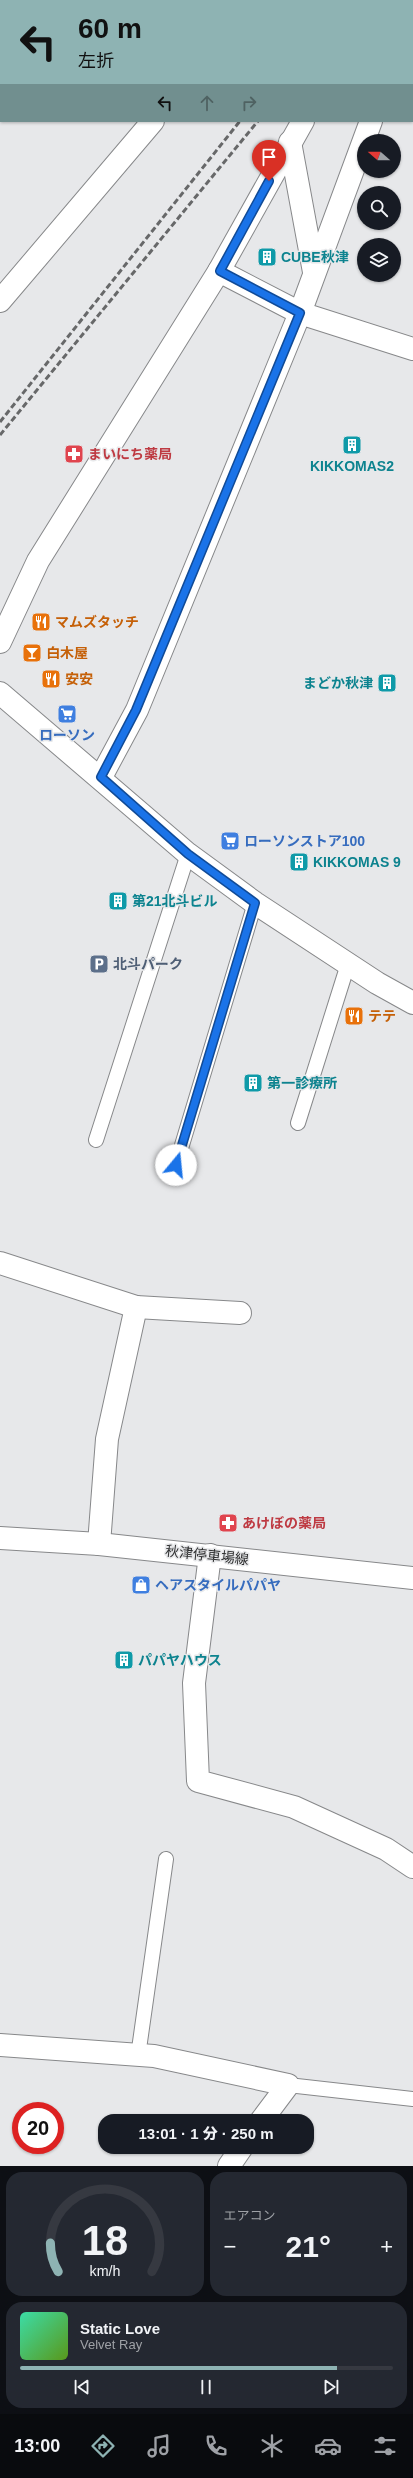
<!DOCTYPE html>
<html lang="ja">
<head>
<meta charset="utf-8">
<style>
  body { margin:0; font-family:Helvetica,"Noto Sans JP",sans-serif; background:#242831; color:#f1f3f6; height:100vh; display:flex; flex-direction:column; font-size:15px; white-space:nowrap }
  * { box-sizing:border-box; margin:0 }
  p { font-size:13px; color:#9ea1a6 }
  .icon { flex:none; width:22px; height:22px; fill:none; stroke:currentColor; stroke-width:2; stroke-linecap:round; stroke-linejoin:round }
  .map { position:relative; height:2166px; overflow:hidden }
  .drawer { display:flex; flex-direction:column; gap:6px; padding:6px; background:#0d0f14; flex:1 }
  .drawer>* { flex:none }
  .banner { position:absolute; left:0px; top:0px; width:413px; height:122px; box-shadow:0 1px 3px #0004; background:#8eb3b3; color:#111; overflow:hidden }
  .needle { width:26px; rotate:290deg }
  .controls { position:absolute; left:357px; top:134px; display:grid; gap:8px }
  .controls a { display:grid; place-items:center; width:44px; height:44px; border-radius:50%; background:#171b24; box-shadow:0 1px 3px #0004; font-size:20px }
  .speed { position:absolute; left:12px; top:2102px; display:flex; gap:8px; font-size:20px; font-weight:700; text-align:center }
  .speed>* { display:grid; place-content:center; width:52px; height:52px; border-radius:50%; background:#171b24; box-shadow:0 1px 3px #0004; line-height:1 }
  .speed .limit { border:6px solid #d22; background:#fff; color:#111 }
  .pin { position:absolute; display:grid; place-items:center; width:34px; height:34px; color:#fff; margin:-41px -17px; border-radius:50% 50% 50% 0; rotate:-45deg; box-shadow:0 0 4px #0007 }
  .pin .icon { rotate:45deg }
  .me { position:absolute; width:44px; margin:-22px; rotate:17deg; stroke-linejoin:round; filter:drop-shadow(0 0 3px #0008) }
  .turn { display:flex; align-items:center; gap:14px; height:84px; padding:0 12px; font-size:18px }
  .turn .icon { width:52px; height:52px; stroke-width:2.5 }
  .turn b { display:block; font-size:28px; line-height:34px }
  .lanes { display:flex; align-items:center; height:38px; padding:0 12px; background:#0003; justify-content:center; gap:20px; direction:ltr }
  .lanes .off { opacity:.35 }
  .big { font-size:30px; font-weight:800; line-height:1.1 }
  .drawer .card { flex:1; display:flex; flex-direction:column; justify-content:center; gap:6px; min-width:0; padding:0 14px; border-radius:16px; background:#242831 }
  .drawer .dial { align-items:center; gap:0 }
  .dial svg { height:104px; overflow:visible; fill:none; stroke:#363941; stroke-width:7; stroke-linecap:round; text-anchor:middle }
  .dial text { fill:#f1f3f6; stroke:none }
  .song { display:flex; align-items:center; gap:12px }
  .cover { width:48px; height:48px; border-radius:6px; background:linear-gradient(135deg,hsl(160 70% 55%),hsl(90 70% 35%)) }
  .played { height:4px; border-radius:2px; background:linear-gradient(90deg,#8eb3b3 85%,#363941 85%) }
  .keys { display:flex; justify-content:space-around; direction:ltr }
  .heat { display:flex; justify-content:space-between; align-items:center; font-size:22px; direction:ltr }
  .drawer .tiles { flex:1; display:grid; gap:6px; grid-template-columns:1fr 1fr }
  .card:last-child { grid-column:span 2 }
  .trip { position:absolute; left:98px; top:2114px; width:216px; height:40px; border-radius:16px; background:#171b24; box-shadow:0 1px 3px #0004; font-weight:800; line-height:40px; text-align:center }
  .tab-bar { display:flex; height:64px; justify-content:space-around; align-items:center; background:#090b0e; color:#9ea1a6 }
  .tab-bar .icon { width:28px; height:28px }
  .tab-bar .on { color:#8eb3b3 }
  .tab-bar b { font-size:18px; color:#f1f3f6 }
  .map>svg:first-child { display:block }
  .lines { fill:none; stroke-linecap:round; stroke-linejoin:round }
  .service-casing { stroke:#87888a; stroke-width:16 }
  .minor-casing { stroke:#87888a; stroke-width:24 }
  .secondary-casing { stroke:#87888a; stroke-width:24 }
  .service { stroke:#fff; stroke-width:14 }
  .minor { stroke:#fff; stroke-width:22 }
  .secondary { stroke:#fff; stroke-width:22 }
  .rail { stroke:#676869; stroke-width:3; stroke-dasharray:6 3; stroke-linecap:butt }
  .route-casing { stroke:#114b97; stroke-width:10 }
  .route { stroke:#1a73e8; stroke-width:7 }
  .labels { text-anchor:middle; stroke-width:3; stroke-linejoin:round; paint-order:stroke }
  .culture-label { font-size:14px; font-weight:bold; fill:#0d838f; stroke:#e7e8ea; text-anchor:start }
  .health-label { font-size:14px; font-weight:bold; fill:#be3a42; stroke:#e7e8ea; text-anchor:start }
  .food-label { font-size:14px; font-weight:bold; fill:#c56008; stroke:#e7e8ea; text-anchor:start }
  .shop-label { font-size:14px; font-weight:bold; fill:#366cbe; stroke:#e7e8ea; text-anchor:start }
  .service-label { font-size:14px; font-weight:bold; fill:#4e5e75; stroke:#e7e8ea; text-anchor:start }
  .street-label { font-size:14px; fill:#2e2f30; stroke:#e7e8ea }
</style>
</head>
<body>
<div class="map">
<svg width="413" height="2166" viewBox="0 0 413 2166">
  <rect width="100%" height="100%" fill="#e7e8ea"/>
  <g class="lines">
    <g class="service-casing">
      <g id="service">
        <polyline points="298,1123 348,964"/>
        <polyline points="96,1140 188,854"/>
        <polyline points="176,1165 255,903"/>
        <polyline points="138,2056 166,1859"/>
        <polyline points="288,2085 413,2099"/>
      </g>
    </g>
    <g class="minor-casing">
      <g id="minor">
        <polyline points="204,0 206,1"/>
        <polyline points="380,0 381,1"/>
        <polyline points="261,1 262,0"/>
        <polyline points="412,25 413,25"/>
        <polyline points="371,121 300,313 413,349"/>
        <polyline points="290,142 314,272"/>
        <polyline points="0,301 153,121"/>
        <polyline points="0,642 38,561 219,271 303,121"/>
        <polyline points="0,693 188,854 255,903 377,983 413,1003"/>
        <polyline points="101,777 137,710 300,313 219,271"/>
        <polyline points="0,1263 136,1307 107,1439 99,1544"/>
        <polyline points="136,1307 240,1313"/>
        <polyline points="210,1555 194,1683 198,1781 294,1807 386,1849 413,1867"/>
        <polyline points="0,2045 154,2056 288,2085 261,2121"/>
        <polyline points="229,2166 242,2147"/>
      </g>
    </g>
    <g class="secondary-casing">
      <polyline id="secondary" points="0,1538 99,1544 413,1578"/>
    </g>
    <use href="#service" class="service"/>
    <use href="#minor" class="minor"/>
    <use href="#secondary" class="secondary"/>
    <g class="rail">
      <polyline points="335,1 335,0"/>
      <polyline points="356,1 357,0"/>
      <polyline points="0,422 240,121"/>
      <polyline points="0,435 258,121"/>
    </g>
  </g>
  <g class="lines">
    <g class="route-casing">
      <polyline id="route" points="176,1165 255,903 188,854 101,777 136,710 300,313 220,271 269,181"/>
    </g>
    <use href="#route" class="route"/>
  </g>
  <defs>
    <g id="building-square" transform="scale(1)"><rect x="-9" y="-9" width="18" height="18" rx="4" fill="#0f9aa8" stroke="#e7e8ea"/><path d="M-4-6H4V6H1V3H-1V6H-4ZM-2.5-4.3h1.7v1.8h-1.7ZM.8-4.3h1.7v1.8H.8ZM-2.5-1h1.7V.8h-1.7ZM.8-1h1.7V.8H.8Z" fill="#fff"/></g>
    <g id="pharmacy-square" transform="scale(1)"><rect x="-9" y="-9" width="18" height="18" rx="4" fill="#e0444e" stroke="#e7e8ea"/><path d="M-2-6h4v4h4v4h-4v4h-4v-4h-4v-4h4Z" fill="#fff"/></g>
    <g id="restaurant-square" transform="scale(1)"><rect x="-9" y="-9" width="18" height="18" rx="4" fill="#e8710a" stroke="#e7e8ea"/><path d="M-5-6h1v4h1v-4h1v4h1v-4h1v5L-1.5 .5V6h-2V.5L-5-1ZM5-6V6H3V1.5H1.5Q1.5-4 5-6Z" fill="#fff"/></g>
    <g id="bar-square" transform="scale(1)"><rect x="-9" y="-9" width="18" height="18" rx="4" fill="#e8710a" stroke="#e7e8ea"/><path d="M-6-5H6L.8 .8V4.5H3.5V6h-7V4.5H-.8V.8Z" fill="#fff"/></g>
    <g id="supermarket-square" transform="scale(1)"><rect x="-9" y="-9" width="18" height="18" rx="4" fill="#3f7fe0" stroke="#e7e8ea"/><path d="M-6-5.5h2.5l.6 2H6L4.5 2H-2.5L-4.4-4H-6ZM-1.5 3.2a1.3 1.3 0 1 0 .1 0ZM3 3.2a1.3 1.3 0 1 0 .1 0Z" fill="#fff"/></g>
    <g id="parking-square" transform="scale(1)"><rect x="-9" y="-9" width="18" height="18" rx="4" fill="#5c6f8a" stroke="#e7e8ea"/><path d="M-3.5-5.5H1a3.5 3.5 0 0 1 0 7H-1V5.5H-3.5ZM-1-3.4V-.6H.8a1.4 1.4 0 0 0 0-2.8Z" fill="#fff"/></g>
    <g id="shop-square" transform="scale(1)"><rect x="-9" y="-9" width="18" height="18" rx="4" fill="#3f7fe0" stroke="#e7e8ea"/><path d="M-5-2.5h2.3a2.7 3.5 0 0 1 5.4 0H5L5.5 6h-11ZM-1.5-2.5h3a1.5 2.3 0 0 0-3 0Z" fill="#fff"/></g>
  </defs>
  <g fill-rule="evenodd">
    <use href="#building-square" x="267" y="257"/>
    <use href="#building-square" x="352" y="445"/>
    <use href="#pharmacy-square" x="74" y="454"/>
    <use href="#restaurant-square" x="41" y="622"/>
    <use href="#bar-square" x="32" y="653"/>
    <use href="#restaurant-square" x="51" y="679"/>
    <use href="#building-square" x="387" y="683"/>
    <use href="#supermarket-square" x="67" y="714"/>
    <use href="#supermarket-square" x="230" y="841"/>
    <use href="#building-square" x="299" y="862"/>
    <use href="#building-square" x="118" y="901"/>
    <use href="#parking-square" x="99" y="964"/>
    <use href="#restaurant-square" x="354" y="1016"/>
    <use href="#building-square" x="253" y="1083"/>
    <use href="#pharmacy-square" x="228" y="1523"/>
    <use href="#shop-square" x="141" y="1585"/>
    <use href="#building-square" x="124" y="1660"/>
  </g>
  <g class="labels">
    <g class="culture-label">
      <text x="281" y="262">CUBE秋津</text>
      <text x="352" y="471" text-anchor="middle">KIKKOMAS2</text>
      <text x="373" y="688" text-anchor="end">まどか秋津</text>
      <text x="313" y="867">KIKKOMAS 9</text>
      <text x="132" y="906">第21北斗ビル</text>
      <text x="267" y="1088">第一診療所</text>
      <text x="138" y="1665">パパヤハウス</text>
    </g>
    <g class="health-label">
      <text x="88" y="459">まいにち薬局</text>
      <text x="242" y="1528">あけぼの薬局</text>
    </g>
    <g class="food-label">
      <text x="55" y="627">マムズタッチ</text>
      <text x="46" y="658">白木屋</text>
      <text x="65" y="684">安安</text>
      <text x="368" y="1021">テテ</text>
    </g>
    <g class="shop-label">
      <text x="67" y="740" text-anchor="middle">ローソン</text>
      <text x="244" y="846">ローソンストア100</text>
      <text x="155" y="1590">ヘアスタイルパパヤ</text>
    </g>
    <g class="service-label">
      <text x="113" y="969">北斗パーク</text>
    </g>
    <g class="street-label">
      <text transform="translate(207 1555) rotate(6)" y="5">秋津停車場線</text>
    </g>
  </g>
</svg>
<div class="controls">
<a><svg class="needle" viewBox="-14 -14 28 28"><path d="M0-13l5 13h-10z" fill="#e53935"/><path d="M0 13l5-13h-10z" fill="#9ea1a6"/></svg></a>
<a><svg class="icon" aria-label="search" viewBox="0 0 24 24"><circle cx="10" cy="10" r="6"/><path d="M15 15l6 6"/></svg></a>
<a><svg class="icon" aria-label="layers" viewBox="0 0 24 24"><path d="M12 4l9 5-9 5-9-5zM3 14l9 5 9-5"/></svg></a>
</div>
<div class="speed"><div class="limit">20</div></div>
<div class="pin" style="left:269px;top:181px;background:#d93025"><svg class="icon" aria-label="arrive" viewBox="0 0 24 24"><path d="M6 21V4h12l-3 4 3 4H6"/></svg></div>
<svg class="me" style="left:176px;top:1165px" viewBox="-20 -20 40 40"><circle r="19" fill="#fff"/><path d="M0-13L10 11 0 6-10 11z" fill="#1a73e8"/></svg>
<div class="trip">13:01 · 1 分 · 250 m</div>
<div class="banner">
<div class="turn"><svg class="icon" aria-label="left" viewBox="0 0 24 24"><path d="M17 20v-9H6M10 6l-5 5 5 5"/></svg><div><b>60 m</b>左折</div></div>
<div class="lanes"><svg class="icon" aria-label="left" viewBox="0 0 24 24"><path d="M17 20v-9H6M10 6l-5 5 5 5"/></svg><svg class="icon off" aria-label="ahead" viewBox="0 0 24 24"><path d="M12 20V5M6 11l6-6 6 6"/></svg><svg class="icon off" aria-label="right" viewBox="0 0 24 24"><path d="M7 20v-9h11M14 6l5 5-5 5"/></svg></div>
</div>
</div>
<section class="drawer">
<div class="tiles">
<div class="card dial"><svg viewBox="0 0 100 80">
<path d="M14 69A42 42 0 1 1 86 69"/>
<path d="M14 69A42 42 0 0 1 8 47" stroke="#8eb3b3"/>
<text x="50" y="56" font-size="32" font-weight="700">18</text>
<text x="50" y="72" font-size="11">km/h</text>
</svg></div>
<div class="card"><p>エアコン</p>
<div class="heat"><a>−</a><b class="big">21°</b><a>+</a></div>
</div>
<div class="card">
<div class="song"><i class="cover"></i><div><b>Static Love</b><p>Velvet Ray</p></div></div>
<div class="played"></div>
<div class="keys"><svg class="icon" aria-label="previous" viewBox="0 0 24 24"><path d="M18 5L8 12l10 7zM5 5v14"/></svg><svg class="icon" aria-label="pause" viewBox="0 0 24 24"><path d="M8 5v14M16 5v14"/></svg><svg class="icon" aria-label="next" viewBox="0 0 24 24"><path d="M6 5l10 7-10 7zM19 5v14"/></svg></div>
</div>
</div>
</section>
<nav class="tab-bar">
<b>13:00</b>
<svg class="icon on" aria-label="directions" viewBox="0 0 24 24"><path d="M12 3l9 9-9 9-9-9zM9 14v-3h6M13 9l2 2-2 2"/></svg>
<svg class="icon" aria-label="music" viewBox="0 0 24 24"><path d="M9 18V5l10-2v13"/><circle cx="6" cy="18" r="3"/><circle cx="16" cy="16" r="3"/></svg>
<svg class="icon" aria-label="phone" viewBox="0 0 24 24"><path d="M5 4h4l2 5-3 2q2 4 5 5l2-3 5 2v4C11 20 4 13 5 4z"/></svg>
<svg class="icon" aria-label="climate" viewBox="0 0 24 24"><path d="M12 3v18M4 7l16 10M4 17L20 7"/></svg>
<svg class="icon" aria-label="car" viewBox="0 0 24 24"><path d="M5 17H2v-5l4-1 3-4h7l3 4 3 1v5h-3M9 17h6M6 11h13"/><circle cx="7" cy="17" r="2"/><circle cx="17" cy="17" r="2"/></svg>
<svg class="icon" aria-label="filters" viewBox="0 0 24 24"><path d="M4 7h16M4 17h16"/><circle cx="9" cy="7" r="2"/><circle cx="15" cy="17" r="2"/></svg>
</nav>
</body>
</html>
